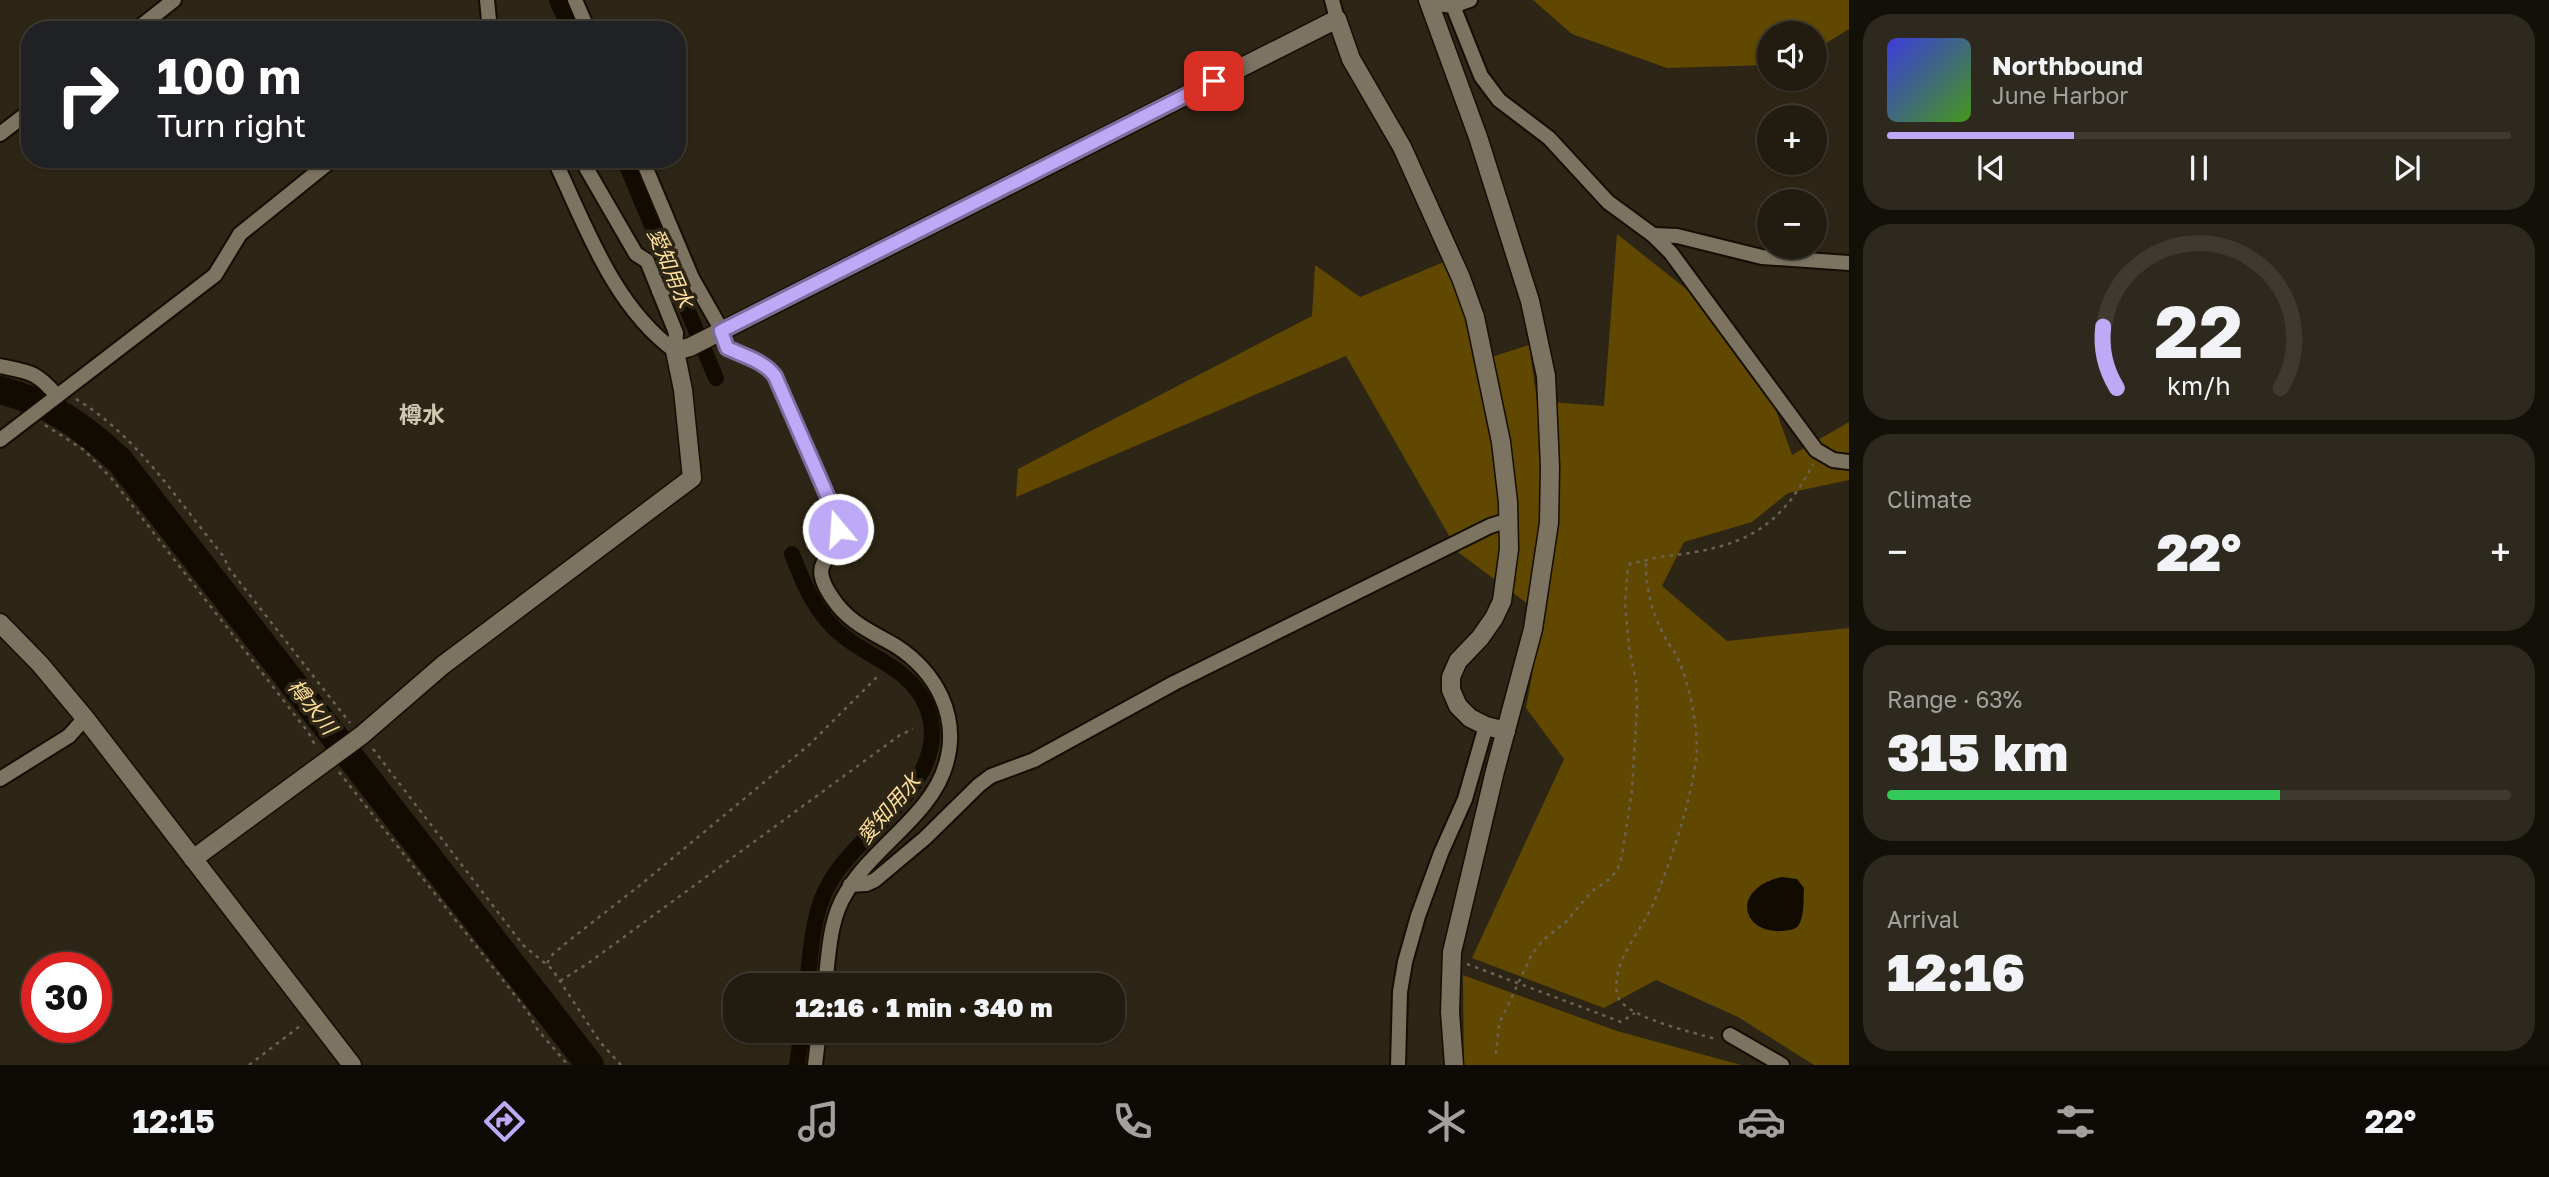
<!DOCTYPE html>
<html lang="en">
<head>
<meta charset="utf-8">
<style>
  body { margin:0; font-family:"Golos Text","Noto Sans JP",sans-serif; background:#2e291e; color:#f1f3f6; height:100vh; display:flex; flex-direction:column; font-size:26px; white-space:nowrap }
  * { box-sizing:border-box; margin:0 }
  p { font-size:23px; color:#a2a19f }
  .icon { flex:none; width:38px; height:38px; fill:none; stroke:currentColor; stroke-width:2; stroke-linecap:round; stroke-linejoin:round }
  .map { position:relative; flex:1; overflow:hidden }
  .sheet { display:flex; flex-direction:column; gap:14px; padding:14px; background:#130f09; width:700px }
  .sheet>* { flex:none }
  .hud { position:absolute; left:21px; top:21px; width:665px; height:147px; border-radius:28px; box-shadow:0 2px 5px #0004,0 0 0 2px #3f3a30; background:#202124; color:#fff; overflow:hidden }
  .fabs { position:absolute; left:1757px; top:21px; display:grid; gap:14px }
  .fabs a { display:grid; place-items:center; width:70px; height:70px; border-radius:50%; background:#221c10; box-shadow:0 2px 5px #0004,0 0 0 2px #3f3a30; font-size:35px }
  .speed { position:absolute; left:21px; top:952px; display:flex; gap:14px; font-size:35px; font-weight:700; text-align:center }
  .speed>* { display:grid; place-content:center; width:91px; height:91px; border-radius:50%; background:#221c10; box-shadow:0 2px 5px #0004,0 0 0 2px #3f3a30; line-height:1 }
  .speed .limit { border:10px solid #d22; background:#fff; color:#111 }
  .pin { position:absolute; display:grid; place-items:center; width:60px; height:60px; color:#fff; margin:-30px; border-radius:14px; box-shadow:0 4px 10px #0006 }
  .me { position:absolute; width:77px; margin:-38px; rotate:342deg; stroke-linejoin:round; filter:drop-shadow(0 0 5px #0008) }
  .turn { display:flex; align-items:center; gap:24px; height:147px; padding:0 21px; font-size:32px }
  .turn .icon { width:91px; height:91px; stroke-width:2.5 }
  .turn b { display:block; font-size:49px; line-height:60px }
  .big { font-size:52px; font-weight:800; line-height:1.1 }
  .sheet .card { flex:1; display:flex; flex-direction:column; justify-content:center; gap:10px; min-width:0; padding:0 24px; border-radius:28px; background:#2e291e }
  .sheet .dial { align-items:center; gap:0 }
  .dial svg { height:182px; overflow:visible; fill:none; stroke:#3f3a30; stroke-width:7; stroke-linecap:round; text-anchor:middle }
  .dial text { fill:#f1f3f6; stroke:none }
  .song { display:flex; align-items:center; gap:21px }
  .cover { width:84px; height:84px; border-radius:10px; background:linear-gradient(135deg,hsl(240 70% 55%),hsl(100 70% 35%)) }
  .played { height:7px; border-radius:4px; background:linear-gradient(90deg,#bda9f5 30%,#3f3a30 30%) }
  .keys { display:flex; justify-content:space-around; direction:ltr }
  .heat { display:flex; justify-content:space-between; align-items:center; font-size:38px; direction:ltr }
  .charge { height:10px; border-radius:5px; background:linear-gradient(90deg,#34c759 63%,#3f3a30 0) }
  .trip { position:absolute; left:723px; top:973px; width:402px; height:70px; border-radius:28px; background:#221c10; box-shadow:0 2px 5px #0004,0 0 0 2px #3f3a30; font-weight:800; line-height:70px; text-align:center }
  .tab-bar { display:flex; height:112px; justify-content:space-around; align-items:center; background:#0e0b06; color:#a2a19f }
  .tab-bar .icon { width:49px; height:49px }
  .tab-bar .selected { color:#bda9f5 }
  .tab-bar b { font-size:32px; color:#f1f3f6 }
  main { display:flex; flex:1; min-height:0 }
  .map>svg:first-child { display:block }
  .green { fill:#614800 }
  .water { fill:#110b02 }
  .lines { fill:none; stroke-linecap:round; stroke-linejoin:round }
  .canal { stroke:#110b02; stroke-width:16 }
  .river { stroke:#110b02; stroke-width:28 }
  .street-casing { stroke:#150e02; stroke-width:18 }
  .secondary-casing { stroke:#150e02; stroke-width:21 }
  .path { stroke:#6a6355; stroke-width:2.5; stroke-dasharray:3.5 5; stroke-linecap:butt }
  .street { stroke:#7c7361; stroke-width:14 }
  .secondary { stroke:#7c7361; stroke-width:18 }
  .route-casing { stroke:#7b6e9f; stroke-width:18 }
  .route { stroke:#bda9f5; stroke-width:12 }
  .labels { text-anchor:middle; stroke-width:7; stroke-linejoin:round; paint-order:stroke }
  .water-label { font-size:21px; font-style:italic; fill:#fedf9c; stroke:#2d2515 }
  .quarter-label { font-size:23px; font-weight:bold; fill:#d0c6b2; stroke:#2d2515 }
</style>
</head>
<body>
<main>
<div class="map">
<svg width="1849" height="1065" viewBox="0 0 1849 1065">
  <rect width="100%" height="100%" fill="#2d2515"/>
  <g class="green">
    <polygon points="1533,0 1849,0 1849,29 1815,50 1815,33 1769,33 1769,65 1667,68 1572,34"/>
    <polygon points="1617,234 1695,296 1774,405 1792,455 1849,422 1849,480 1788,493 1752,522 1684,542 1662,586 1727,641 1849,628 1849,1065 1814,1065 1738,1017 1656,980 1604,1008 1472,958 1564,759 1526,708 1543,615 1459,553 1346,356 1016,497 1018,469 1312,316 1315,265 1360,297 1446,261 1479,361 1529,345 1537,401 1604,406"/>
    <polygon points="1463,975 1617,1031 1741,1065 1464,1065"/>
  </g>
  <path class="water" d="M 1782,877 L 1797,879 L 1804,888 C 1803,899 1805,917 1798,926 C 1795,930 1788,930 1783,931 C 1739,934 1732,887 1782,877 Z"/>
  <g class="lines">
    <g class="canal">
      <polyline points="557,0 570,30"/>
      <polyline points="624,159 716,378"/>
      <path d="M 792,554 C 804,585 816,614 842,635 C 871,659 910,668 926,705 C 957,778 861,828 830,882 C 812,912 811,951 807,985"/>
      <polyline points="797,1065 802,1031"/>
    </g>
    <path class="river" d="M 0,390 C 50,403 83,426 120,461 L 590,1065"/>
    <g class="street-casing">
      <g id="street">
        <polyline points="487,0 490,30"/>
        <polyline points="575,0 588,30"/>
        <polyline points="1332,0 1337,19"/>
        <polyline points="1428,3 1453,6 1481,76 1499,100 1549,138 1608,202 1653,235 1671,253 1816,450 1833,460 1849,462"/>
        <polyline points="1453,6 1470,0"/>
        <polyline points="136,30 174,0"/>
        <polyline points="0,134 30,111"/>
        <path d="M 554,159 C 586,226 613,306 675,351"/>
        <polyline points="581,159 636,254 647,261 676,333 675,351"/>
        <path d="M 642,159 L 692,278 L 717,322 L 727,348 C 744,356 764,361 775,376 C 789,406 802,437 815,468 C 823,486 836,508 838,528 C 840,562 803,556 833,599 C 849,623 872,632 896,646 C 936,672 960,716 946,764 C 932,815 872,847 846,893 C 829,920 829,954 825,985"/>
        <polyline points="1653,235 1677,236 1762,257 1849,263"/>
        <polyline points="659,291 692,278"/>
        <path d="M 0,366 C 30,372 37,372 57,396"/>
        <polyline points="0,440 215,275 240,234 333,159"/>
        <polyline points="0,779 69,736 85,718"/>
        <polyline points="850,885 866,884 875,880 925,838 979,785 991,776 1034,760 1174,683 1490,526 1509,520"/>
        <polyline points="1730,1035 1782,1065"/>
        <polyline points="815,1065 819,1031"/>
        <polyline points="1398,1065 1400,992 1405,962 1418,916 1441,853 1465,799 1486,726"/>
      </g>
    </g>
    <g class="secondary-casing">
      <g id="secondary">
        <polyline points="1428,0 1478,137 1530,301 1546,376 1550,467 1549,523 1533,629 1495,771 1452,952 1450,1012 1454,1065"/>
        <polyline points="0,623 40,664 85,718 352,1065"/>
        <polyline points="193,859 362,735 443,665 692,478 683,390 675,351 690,347 1337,19 1351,59 1402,147 1461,278 1475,317 1501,442 1508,502 1509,549 1502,601 1494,618 1480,638 1458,661 1451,677 1451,690 1458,706 1470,718 1486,726 1506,731"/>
      </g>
    </g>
    <g class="path">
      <path d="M 76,399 C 139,437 178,502 225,558 L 227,566 L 350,723"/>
      <polyline points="45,425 84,450 111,478 308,732 316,747"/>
      <path d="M 1646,563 C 1646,591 1652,614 1666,639 C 1669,645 1674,650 1677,657 C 1689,680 1700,735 1696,760 C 1689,808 1672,857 1654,902 C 1642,931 1612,959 1617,994 C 1621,1017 1694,1032 1715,1039"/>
      <polyline points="373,749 523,945 552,969 600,1042 621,1065"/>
      <polyline points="339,772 528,1012 537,1029 568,1065"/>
      <polyline points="547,963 553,954 571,939 639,886 809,745 877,677"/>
      <polyline points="1467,964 1621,1022 1635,1013"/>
      <polyline points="560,981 587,964 900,735 913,729"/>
      <path d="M 1496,1054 L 1499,1024 L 1532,954 L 1543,940 L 1566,922 L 1592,891 L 1611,878 L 1618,868 L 1622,855 L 1632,791 L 1637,707 L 1636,681 L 1629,647 L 1625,604 L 1628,567 L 1631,563 C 1644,562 1655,557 1668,556 C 1741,547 1778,532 1813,464"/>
      <polyline points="249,1065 300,1026"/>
    </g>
    <use href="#street" class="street"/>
    <use href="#secondary" class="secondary"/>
  </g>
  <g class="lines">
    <g class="route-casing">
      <path id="route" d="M 838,529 L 834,511 L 775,376 C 764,361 744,356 727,348 L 721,331 L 1214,81"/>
    </g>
    <use href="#route" class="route"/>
  </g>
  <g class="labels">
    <g class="water-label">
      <text transform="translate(670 268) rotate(67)" y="7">愛知用水</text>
      <text transform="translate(312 707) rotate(52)" y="7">樽水川</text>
      <text transform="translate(889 809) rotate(-49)" y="7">愛知用水</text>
    </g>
    <g class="quarter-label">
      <text x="422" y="423">樽水</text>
    </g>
  </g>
</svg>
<div class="fabs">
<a><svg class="icon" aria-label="sound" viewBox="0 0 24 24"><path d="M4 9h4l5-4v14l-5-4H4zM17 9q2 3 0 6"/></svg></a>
<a>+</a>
<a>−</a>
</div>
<div class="speed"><div class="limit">30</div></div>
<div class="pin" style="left:1214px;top:81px;background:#d93025"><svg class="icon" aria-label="arrive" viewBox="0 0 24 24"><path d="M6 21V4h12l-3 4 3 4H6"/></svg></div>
<svg class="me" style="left:838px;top:529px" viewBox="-20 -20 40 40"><circle r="17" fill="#bda9f5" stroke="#fff" stroke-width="3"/><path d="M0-11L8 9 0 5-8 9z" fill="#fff"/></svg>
<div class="trip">12:16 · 1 min · 340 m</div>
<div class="hud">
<div class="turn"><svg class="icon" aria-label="right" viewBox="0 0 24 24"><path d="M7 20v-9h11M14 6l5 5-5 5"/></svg><div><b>100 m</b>Turn right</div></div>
</div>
</div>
<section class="sheet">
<div class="card">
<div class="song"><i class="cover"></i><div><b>Northbound</b><p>June Harbor</p></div></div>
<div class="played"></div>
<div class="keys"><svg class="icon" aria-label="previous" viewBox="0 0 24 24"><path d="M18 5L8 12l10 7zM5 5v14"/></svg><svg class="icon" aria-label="pause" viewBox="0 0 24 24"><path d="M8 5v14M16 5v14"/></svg><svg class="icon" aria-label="next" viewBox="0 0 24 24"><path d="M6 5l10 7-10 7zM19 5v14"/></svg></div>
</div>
<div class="card dial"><svg viewBox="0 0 100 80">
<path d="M14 69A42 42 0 1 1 86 69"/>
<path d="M14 69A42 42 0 0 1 8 42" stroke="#bda9f5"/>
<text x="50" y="56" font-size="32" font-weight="700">22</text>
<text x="50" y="72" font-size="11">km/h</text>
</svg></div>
<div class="card"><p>Climate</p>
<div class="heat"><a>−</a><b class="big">22°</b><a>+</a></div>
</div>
<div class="card"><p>Range · 63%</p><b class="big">315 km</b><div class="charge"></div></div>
<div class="card"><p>Arrival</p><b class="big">12:16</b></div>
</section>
</main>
<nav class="tab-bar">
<b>12:15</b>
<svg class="icon selected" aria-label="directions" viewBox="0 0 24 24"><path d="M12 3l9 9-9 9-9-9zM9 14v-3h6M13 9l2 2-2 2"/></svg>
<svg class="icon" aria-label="music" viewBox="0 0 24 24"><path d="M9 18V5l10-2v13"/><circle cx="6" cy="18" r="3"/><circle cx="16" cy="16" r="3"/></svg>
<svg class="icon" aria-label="phone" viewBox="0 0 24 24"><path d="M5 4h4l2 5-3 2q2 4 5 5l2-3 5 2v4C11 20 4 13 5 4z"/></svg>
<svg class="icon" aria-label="climate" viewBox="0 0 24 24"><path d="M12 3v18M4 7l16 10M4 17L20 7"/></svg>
<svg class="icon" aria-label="car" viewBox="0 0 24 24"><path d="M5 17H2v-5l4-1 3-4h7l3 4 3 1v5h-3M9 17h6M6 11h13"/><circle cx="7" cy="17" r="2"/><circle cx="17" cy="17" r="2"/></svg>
<svg class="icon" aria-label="filters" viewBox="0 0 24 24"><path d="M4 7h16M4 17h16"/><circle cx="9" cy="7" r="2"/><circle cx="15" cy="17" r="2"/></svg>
<b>22°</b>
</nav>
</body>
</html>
